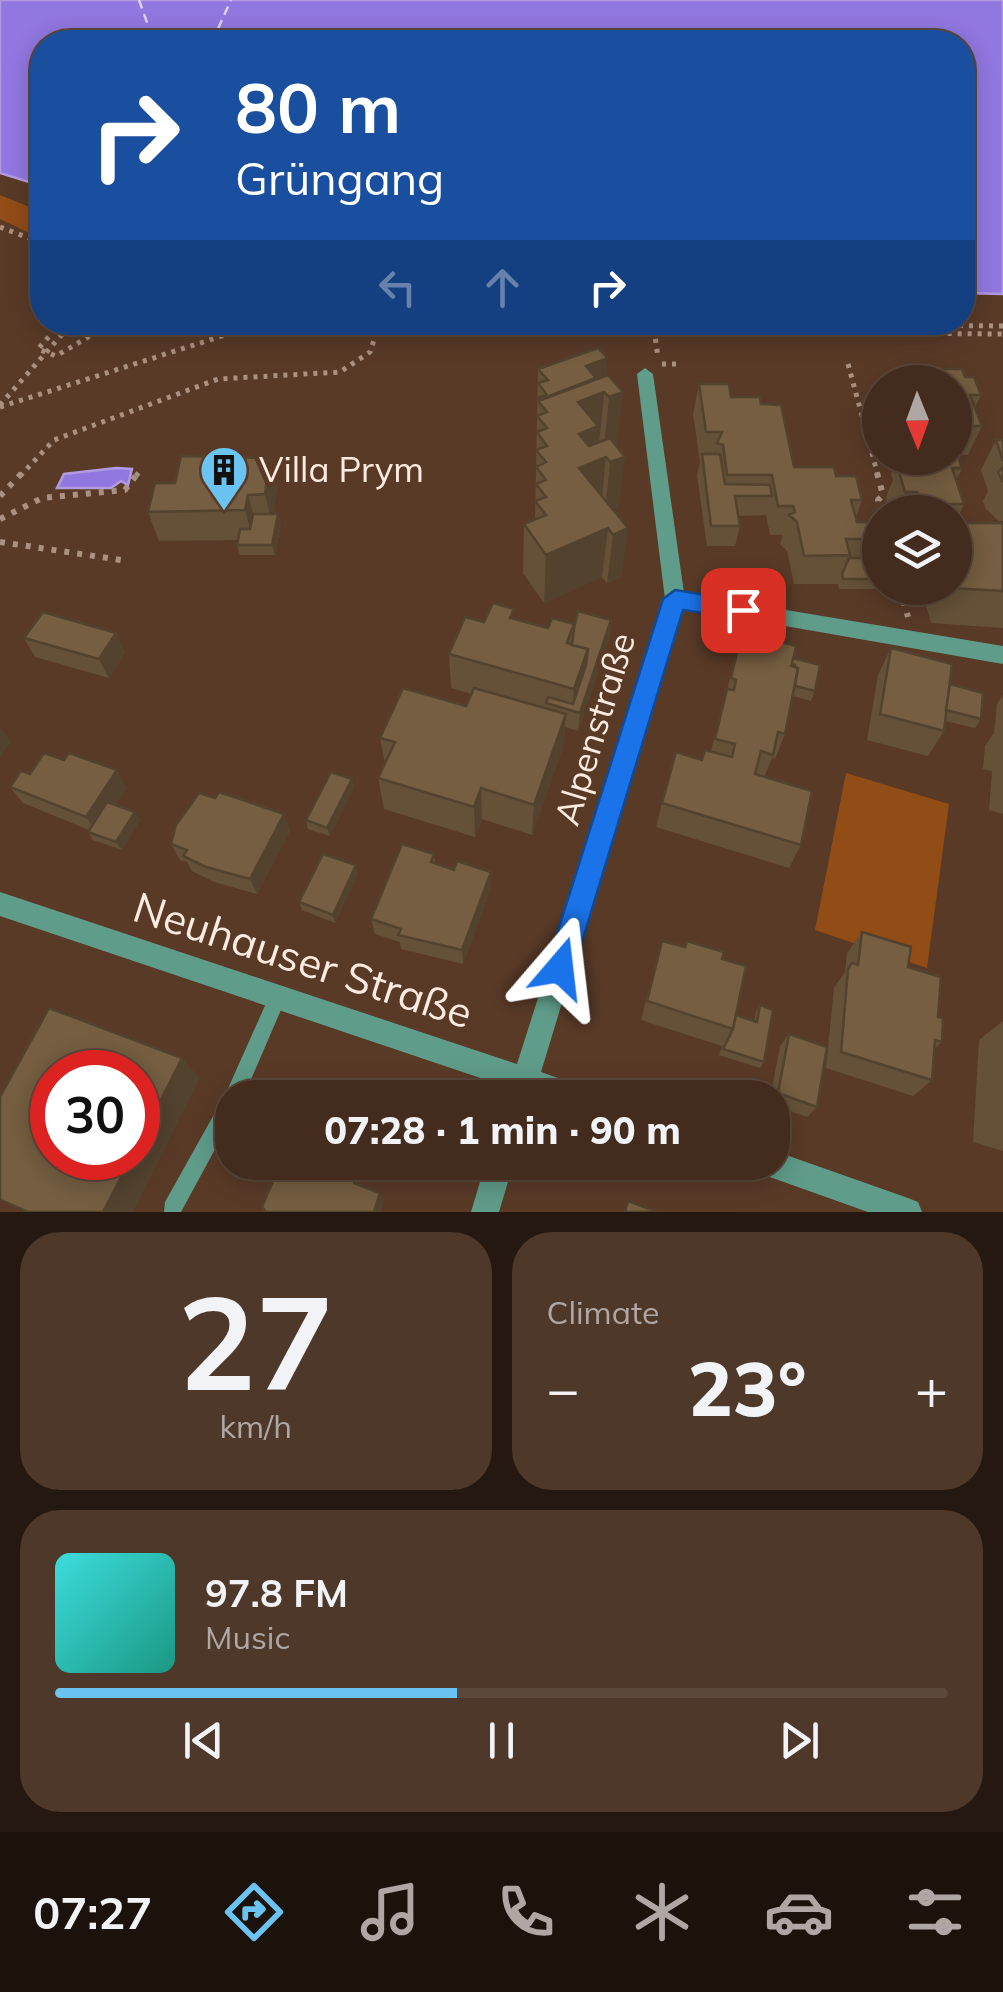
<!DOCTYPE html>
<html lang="en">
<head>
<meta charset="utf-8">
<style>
  body { margin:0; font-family:Mulish,sans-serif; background:#4d382a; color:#f1f3f6; height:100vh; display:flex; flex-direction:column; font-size:38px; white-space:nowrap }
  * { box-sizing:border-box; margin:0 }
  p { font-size:32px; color:#afa7a4 }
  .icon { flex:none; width:55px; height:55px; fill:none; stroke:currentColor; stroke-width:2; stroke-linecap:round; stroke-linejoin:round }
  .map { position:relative; height:1212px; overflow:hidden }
  .drawer { display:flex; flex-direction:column; gap:20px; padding:20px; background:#251810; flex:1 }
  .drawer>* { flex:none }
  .guide { position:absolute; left:30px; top:30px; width:945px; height:305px; border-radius:40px; box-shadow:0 5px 25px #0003,0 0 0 2px #5b483b; background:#1a4fa0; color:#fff; overflow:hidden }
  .needle { width:65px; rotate:179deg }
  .controls { position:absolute; left:862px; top:365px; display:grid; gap:20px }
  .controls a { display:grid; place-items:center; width:110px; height:110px; border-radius:50%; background:#432c1d; box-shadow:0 5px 25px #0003,0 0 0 2px #5b483b; font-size:50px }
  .speed { position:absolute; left:30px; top:1050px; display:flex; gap:20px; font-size:50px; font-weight:700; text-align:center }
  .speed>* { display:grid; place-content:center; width:130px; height:130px; border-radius:50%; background:#432c1d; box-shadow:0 5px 25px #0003,0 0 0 2px #5b483b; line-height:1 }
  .speed .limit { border:15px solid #d22; background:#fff; color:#111 }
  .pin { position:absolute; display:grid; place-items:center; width:85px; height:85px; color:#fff; margin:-42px; border-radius:20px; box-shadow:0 5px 15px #0006 }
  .me { position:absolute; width:110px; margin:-55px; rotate:17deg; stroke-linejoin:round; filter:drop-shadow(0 0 8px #0008) }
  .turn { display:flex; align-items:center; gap:35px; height:210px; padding:0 40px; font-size:45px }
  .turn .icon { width:130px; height:130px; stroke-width:2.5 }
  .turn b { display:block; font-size:70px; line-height:85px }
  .lanes { display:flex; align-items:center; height:95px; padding:0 40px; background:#0003; justify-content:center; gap:50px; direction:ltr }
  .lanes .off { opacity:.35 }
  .big { font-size:75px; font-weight:800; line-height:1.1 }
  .drawer .widget { flex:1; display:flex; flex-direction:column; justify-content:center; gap:15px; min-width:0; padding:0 35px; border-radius:40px; background:#4d382a }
  .drawer .dial { align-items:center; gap:0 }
  .dial b { font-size:130px; line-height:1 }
  .song { display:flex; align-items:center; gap:30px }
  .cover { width:120px; height:120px; border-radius:15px; background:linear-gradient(135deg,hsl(180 70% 55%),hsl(170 70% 35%)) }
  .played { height:10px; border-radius:5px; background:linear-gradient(90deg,#6ac3f1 45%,#5b483b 45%) }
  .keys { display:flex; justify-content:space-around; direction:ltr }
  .heat { display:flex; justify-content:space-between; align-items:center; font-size:55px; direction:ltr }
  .drawer .tiles { flex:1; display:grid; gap:20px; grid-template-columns:1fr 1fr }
  .widget:last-child { grid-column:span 2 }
  .trip { position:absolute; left:215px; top:1080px; width:575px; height:100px; border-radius:40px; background:#432c1d; box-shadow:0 5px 25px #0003,0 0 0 2px #5b483b; font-weight:800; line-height:100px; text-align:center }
  .tabs { display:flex; height:160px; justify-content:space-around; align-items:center; background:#1b120c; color:#afa7a4 }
  .tabs .icon { width:70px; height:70px }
  .tabs .selected { color:#6ac3f1 }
  .tabs b { font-size:45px; color:#f1f3f6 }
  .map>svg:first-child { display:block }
  .green { fill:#924c16 }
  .water { fill:#9177e0; stroke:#b29ae0; stroke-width:2.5 }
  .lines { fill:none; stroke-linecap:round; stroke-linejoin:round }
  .ferry { stroke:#d8d4ef; stroke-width:2.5; stroke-dasharray:9 6; stroke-linecap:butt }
  .path-far1 { stroke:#aa9181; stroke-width:5; stroke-dasharray:4 6; stroke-linecap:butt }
  .path { stroke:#aa9181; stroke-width:6; stroke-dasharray:5 8; stroke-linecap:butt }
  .service { fill:#5f9c89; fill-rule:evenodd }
  .minor { fill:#5f9c89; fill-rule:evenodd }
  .wall { fill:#655138 }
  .shaded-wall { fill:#52422e }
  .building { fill:#755e41; stroke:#52422e; stroke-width:2.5 }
  .route { fill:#1a73e8; stroke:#114b97; stroke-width:2.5 }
  .labels { text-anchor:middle; stroke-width:10; stroke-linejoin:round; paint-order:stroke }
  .poi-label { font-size:35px; fill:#ffece0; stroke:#593a27; text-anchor:start }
  .street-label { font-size:35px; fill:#ffece0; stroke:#593a27 }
  .near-street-label { font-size:42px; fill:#ffece0; stroke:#593a27 }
</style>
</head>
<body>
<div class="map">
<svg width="1003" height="1212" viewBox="0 0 1003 1212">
  <rect width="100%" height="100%" fill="#593a27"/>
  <g class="green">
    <polygon points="0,195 42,212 42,239 0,219"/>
    <polygon points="846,773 949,804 927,968 815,930"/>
  </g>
  <g class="water">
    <polygon points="0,0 1003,0 1003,294 963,293 962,42 42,42 42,186 0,173"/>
    <polygon points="116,468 132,469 128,485 121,481 111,488 57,488 64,474"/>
  </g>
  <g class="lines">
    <g class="ferry">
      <polyline points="139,0 154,42"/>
      <polyline points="212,42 231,0"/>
    </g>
    <g class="path-far1">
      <polyline points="0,227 42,243"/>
      <polyline points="62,322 38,349 56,356 100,330 128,322"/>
      <polyline points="579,322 1003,326"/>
      <polyline points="654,329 658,357"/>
      <polyline points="662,364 681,364"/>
      <polyline points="848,364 864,423"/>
      <polyline points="0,405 73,322"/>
      <polyline points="0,407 247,328 1003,334"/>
      <polyline points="20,476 54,440 218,379 340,372 370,352 380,322"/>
      <polyline points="136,476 139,472"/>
      <polyline points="878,476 864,423 880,423"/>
    </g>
    <g class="path">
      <polyline points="877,473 883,495 878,500 881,512"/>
      <polyline points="0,496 22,473"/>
      <polyline points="0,519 42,498 125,490 138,473"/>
      <polyline points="0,542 128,561"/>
      <polyline points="900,588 908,617"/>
    </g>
    <polygon class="service" points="278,987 284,990 287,996 243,1098 232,1098 232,1118 181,1212 164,1212 165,1202 226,1093 272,990"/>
    <g class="minor">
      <polygon points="645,368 653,374 684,593 1003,646 1003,664 682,608 541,1072 589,1089 593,1098 507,1098 510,1088 0,916 0,892 517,1064 665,599 637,374"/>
      <polygon points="772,1150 908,1198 918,1202 922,1212 868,1212 756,1172 752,1162 772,1162"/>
      <polygon points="486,1162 514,1162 499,1212 471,1212"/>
    </g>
  </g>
  <g class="wall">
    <polygon points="538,369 606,375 617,443 614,444 619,507 613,509 622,576 607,583 602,577 544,603 523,573 524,524 535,520"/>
    <polygon points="922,369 962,369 965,377 974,377 981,395 975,408 982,426 968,455 958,455 962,468 956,481 964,504 955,523 955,512 890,512 886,497 893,480 891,474 898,458 955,458 955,382 916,382"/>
    <polygon points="699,384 731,397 761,404 794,467 836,476 862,500 856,517 857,522 872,539 864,558 880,558 880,588 895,588 894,589 839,589 838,584 794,584 787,551 780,544 783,535 770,535 766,515 738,516 740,526 735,546 707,546 697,475 700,462 693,414"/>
    <polygon points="996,440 1003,440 1003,521 999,521 986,509 983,501 988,491 981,470"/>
    <polygon points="270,458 277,487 273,514 278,514 281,524 275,555 240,555 237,545 238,540 159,541 148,512"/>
    <polygon points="1003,523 1003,628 931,623 921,588 955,588"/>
    <polygon points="514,619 548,628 612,619 609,639 578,731 565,727 563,747 532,835 482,819 475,837 384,809 378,778 385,763 380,738 466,706 471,694 451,688 449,654 484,622"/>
    <polygon points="742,632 793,658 815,691 811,701 793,696 785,734 775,759 772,758 764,777 801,845 789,868 656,827 662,803 711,751"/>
    <polygon points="24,638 125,652 109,678 35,657"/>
    <polygon points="891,648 981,719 975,728 945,721 944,731 928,756 867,740 878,675"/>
    <polygon points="1003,695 1003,814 989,810 992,771 983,769 985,746 994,733 997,704"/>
    <polygon points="30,774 127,787 115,805 135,812 140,820 122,850 93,840 88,832 89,830 23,803 10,787"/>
    <polygon points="352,779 354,787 330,836 308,829 306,820"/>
    <polygon points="215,798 284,814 290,831 257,894 214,882 192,871 187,862 180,860 171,844"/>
    <polygon points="434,854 435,864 454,870 491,872 491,887 463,964 401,949 400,942 375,934 371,919"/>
    <polygon points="358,873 335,923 302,910 299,902"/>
    <polygon points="862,932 908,967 938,1017 942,1042 935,1048 932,1080 913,1096 826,1068 834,988 845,972 847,953"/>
    <polygon points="662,941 722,959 736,1015 754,1021 756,1012 760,1005 764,1062 760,1068 719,1055 722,1046 641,1020"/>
    <polygon points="1003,1021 1003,1151 973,1142 979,1040"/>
    <polygon points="789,1034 817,1107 807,1117 772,1105 772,1098 770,1098 780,1046"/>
  </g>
  <g class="shaded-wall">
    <polygon points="608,358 599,443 606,457 601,507 575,518 577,384 586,366"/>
    <polygon points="623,392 617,443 604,448 609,397"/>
    <polygon points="625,457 619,507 605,512 610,462"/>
    <polygon points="270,458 277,487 272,523 265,494"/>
    <polygon points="248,495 256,524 253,539 245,510"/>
    <polygon points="278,514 281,524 275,555 272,545"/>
    <polygon points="608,528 602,577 544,603 546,555"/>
    <polygon points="628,528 622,576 607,583 613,535"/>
    <polygon points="612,619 609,639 578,731 580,713"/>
    <polygon points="116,633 125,652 109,678 99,659"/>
    <polygon points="588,649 584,683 572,711 574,689"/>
    <polygon points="566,714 563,747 532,835 534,805"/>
    <polygon points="0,727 11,742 0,757"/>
    <polygon points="117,770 127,787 97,834 86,817"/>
    <polygon points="352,779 354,787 330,836 327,828"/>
    <polygon points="481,788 482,819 475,837 474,807"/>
    <polygon points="135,812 140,820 122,850 116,842"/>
    <polygon points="284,814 290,831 257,894 250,879"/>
    <polygon points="356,865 358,873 335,923 333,915"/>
    <polygon points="491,872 491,887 463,964 462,950"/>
    <polygon points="182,1058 200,1078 133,1212 103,1212 131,1158 138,1158 138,1145"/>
    <polygon points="380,1193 384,1201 381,1212 374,1212"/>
  </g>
  <g class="building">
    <polygon points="598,348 608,358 586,366 596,378 539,400 538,398 547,395 538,383 548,380 538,369"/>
    <polygon points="922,369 962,369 965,377 974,377 981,395 970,395 982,426 955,426 955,382 926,382"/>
    <polygon points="608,375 623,392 609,397 604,392 578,402 598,426 579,434 589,446 610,438 625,457 610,462 606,457 579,468 628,528 613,535 608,528 546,555 524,524 546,515 535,501 546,497 536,484 546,480 536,467 546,462 536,450 547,446 537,432 547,428 537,416 547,412 538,401"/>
    <polygon points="699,384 729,384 731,397 760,397 761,404 781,405 794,467 834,467 836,476 856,476 862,500 851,500 857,522 867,522 872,539 846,539 850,555 804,556 797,522 789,515 795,512 793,506 778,506 772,475 727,475 723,445 717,443 722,432 706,432"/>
    <polygon points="996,440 1003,440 1003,461"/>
    <polygon points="955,449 962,468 952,468 964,504 920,504 917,492 905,492 898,468 910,468 907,458 955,458"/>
    <polygon points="702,454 720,454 725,484 770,485 772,496 735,496 740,526 711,526"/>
    <polygon points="181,456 270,458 265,494 248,495 245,510 148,512 155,483 175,483"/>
    <polygon points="1003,467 1003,482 998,472"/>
    <polygon points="253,514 278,514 272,545 237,545 240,529 250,529"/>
    <polygon points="955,523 1003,523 1003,591 950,588 955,588"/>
    <polygon points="849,558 880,558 880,579 843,579 842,574"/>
    <polygon points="493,603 514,609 510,618 548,628 552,618 574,624 567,643 588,649 574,689 449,654 465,617 484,622"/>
    <polygon points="578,611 611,620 580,713 546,703 548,697 573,704 586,665 588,649 572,645 574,628"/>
    <polygon points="43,612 116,633 99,659 24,638"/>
    <polygon points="742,632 796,646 792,666 798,668 785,734 778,732 773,755 761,751 755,774 812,791 801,845 662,803 676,752 702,760 705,750 732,757 735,744 715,739 727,689 734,690 736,680 731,678"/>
    <polygon points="891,648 952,664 944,731 880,714"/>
    <polygon points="793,658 820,665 815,691 795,686 798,668 792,666 796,665 792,664"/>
    <polygon points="950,684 983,693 981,719 946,710"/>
    <polygon points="403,688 466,706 474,688 566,714 534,805 481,788 474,807 378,778 395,742 380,738"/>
    <polygon points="44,753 64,760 69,753 117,770 86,817 10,787 21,771 30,774"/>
    <polygon points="331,772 352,779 327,828 306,820"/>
    <polygon points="219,792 284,814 250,879 206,867 183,856 187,850 171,844 176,825 199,793 215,798"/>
    <polygon points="107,802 135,812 116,842 88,832"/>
    <polygon points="402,844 434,854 431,862 454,870 457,861 491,872 462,950 398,935 401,929 371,919"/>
    <polygon points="323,854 356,865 333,915 299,902"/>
    <polygon points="862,932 911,947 908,967 941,977 938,1017 943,1018 942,1042 935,1040 932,1080 841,1052 848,969 852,963 858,965"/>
    <polygon points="662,941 685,947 687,941 724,952 722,959 746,966 733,1029 647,1001"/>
    <polygon points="760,1005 773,1010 764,1062 723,1049 733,1029 736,1015 757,1022"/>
    <polygon points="49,1008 182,1058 138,1145 138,1072 52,1072 52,1158 131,1158 103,1212 28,1212 0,1200 0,1097"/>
    <polygon points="789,1034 827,1047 817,1107 778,1093"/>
    <polygon points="291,1162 298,1162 318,1170 327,1162 343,1162 351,1170 354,1183 380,1193 374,1212 266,1212 262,1207 273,1181 285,1179"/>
    <polygon points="628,1201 657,1212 625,1212"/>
  </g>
  <polygon class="route" points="675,590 743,601 754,610 743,619 683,610 574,968 570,978 560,982 550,978 546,968 663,599"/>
  <defs>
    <g id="building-pin" transform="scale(2.5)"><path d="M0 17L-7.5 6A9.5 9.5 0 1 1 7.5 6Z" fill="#6ac3f1" stroke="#593a27"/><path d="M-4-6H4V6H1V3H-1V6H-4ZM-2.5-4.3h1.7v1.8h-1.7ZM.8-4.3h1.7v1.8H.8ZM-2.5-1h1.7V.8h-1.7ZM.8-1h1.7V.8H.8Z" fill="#111"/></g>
  </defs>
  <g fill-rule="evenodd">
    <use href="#building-pin" x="224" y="470"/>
  </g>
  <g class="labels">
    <g class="poi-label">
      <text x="259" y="482">Villa Prym</text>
    </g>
    <g class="street-label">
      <text transform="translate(595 729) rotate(-73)" y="12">Alpenstraße</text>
    </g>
    <g class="near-street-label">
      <text transform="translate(303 960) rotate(18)" y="15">Neuhauser Straße</text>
    </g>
  </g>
</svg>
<div class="controls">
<a><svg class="needle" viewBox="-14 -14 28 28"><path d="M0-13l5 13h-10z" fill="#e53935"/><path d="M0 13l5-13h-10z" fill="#afa7a4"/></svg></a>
<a><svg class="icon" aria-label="layers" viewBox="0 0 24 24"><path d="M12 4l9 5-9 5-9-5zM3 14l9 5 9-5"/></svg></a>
</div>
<div class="speed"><div class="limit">30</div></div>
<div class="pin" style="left:743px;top:610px;background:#d93025"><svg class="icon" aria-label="arrive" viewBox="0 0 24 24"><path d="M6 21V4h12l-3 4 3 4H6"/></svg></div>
<svg class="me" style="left:560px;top:968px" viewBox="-20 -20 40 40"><path d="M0-17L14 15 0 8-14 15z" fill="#1a73e8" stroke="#fff" stroke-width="4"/></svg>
<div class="trip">07:28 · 1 min · 90 m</div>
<div class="guide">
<div class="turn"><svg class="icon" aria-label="right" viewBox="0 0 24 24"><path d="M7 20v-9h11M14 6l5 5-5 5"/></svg><div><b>80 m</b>Grüngang</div></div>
<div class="lanes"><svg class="icon off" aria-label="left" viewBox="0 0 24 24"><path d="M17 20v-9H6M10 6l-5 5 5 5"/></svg><svg class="icon off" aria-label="ahead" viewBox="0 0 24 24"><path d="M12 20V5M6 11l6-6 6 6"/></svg><svg class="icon" aria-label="right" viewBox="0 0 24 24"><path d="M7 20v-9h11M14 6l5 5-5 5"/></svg></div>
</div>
</div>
<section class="drawer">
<div class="tiles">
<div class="widget dial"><b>27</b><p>km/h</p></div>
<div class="widget"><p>Climate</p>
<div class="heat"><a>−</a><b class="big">23°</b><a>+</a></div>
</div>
<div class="widget">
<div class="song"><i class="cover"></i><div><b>97.8 FM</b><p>Music</p></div></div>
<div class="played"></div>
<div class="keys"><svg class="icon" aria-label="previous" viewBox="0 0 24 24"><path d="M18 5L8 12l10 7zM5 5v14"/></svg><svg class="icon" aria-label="pause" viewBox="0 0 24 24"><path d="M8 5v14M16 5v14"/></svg><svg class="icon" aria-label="next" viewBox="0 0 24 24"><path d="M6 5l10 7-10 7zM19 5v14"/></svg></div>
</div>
</div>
</section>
<nav class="tabs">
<b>07:27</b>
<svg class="icon selected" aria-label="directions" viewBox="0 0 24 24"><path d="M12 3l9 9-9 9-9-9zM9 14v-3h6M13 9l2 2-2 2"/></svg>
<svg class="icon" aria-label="music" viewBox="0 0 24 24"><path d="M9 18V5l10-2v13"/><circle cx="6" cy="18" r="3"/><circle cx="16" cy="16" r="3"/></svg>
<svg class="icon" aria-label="phone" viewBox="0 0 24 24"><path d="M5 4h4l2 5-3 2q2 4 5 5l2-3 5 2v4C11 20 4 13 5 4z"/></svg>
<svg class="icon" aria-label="climate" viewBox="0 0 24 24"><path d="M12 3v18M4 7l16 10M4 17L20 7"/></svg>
<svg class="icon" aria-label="car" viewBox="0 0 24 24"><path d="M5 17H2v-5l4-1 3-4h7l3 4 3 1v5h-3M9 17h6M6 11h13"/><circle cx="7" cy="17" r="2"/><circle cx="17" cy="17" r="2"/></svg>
<svg class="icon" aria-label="filters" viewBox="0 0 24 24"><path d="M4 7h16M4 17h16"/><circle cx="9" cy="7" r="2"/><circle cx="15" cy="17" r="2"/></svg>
</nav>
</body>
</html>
